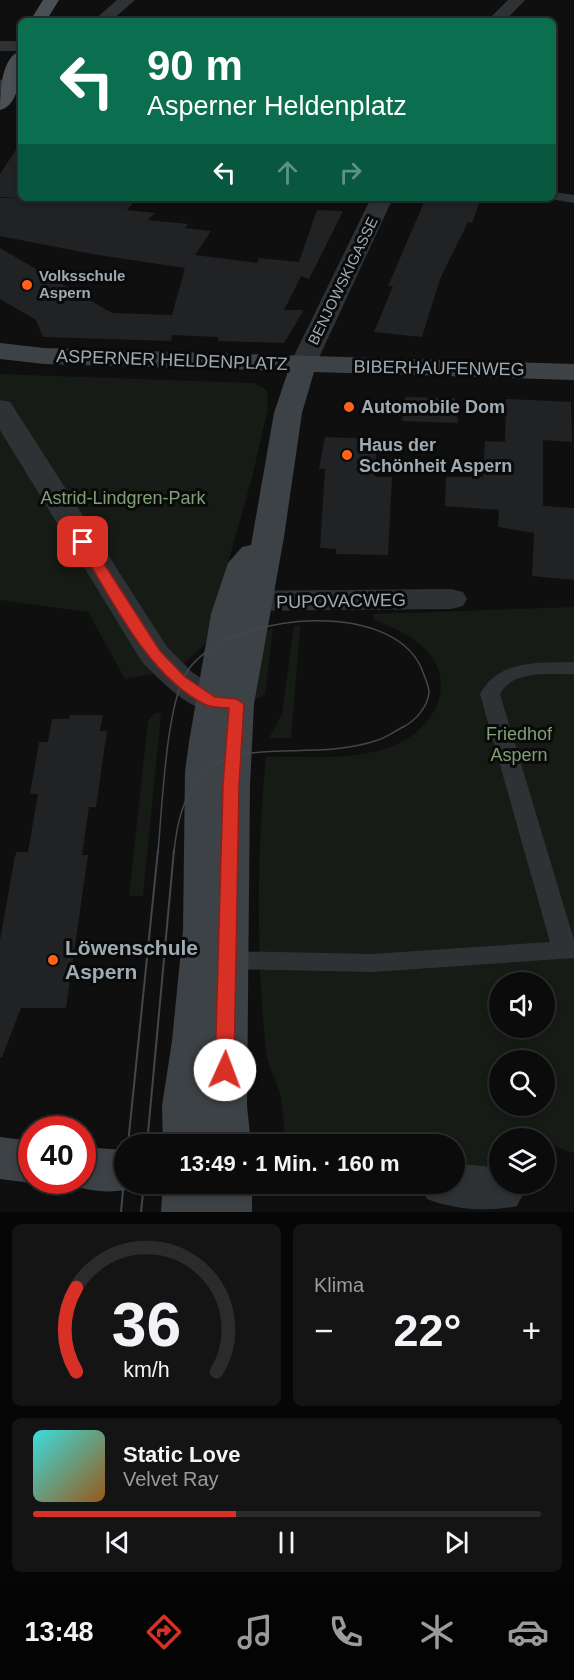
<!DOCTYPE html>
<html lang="de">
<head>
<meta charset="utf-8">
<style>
  body { margin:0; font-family:Helvetica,sans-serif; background:#141415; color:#f1f3f6; height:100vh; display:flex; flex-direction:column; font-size:22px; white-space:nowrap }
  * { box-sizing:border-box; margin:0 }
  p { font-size:20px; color:#9a9b9d }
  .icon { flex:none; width:33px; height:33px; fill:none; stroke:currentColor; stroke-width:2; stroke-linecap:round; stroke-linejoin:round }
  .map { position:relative; height:1212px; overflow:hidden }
  .sheet { display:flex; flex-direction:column; gap:12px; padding:12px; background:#060607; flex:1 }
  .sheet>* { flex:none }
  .top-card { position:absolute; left:18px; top:18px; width:538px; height:183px; border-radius:9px; box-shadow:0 3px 9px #0003,0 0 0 2px #2b2b2d; background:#0b6e4f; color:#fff; overflow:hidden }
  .fabs { position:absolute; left:489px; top:972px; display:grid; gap:12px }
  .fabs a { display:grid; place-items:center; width:66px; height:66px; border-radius:50%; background:#0b0b0c; box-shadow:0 3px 9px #0003,0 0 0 2px #2b2b2d; font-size:30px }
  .speed { position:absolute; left:18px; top:1116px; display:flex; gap:12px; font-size:30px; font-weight:700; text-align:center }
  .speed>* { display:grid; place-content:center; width:78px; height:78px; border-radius:50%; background:#0b0b0c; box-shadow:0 3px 9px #0003,0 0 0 2px #2b2b2d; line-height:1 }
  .speed .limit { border:9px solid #d22; background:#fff; color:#111 }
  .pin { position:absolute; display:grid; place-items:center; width:51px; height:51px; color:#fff; margin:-26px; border-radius:12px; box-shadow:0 3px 9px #0006 }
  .me { position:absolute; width:66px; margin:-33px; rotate:2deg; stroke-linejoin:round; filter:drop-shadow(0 0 4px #0008) }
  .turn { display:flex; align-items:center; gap:21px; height:126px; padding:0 30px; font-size:27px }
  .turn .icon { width:78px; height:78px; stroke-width:2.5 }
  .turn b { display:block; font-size:42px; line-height:51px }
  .lanes { display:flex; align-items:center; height:57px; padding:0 30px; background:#0003; justify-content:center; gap:30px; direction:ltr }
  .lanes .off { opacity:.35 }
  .big { font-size:45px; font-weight:600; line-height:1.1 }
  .sheet .card { flex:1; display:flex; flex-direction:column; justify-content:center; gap:9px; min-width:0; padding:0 21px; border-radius:9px; background:#141415 }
  .sheet .dial { align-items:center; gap:0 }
  .dial svg { height:156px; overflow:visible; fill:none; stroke:#2b2b2d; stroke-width:7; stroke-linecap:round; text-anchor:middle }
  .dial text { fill:#f1f3f6; stroke:none }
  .song { display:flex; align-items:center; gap:18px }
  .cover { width:72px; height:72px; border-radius:9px; background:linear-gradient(135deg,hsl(180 70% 55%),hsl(30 70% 35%)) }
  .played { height:6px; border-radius:3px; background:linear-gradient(90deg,#d93025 40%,#2b2b2d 40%) }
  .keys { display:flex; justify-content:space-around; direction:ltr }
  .heat { display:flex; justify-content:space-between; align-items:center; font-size:33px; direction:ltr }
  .sheet .tiles { flex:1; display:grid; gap:12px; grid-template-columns:1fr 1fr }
  .card:last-child { grid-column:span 2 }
  .trip { position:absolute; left:114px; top:1134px; width:351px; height:60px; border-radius:30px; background:#0b0b0c; box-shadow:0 3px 9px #0003,0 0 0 2px #2b2b2d; font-weight:600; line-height:60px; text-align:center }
  .tabs { display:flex; height:96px; justify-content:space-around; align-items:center; background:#040405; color:#9a9b9d }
  .tabs .icon { width:42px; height:42px }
  .tabs .selected { color:#d93025 }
  .tabs b { font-size:27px; color:#f1f3f6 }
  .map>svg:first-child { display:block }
  .green { fill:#161b15; fill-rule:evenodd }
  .building { fill:#212224 }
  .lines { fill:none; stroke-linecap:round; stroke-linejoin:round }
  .lane { fill:#2f3235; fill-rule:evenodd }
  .street { fill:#2f3235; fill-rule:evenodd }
  .secondary { fill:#3d4246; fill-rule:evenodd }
  .primary { fill:#4b5055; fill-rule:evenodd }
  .tram-far1 { stroke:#42474b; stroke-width:1.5 }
  .tram { stroke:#42474b; stroke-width:2 }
  .route { fill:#d93025; stroke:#8d1f18; stroke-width:1.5 }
  .poi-dot { fill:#ff6218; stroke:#0a0a0b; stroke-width:2 }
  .labels { text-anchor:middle; stroke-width:6; stroke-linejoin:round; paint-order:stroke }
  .far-poi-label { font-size:15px; font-weight:bold; fill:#9eabb2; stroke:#0a0a0b; text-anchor:start }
  .far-street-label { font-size:15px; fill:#9eabb2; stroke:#0a0a0b }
  .street-label { font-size:18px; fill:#9eabb2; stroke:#0a0a0b }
  .poi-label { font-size:18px; font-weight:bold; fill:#9eabb2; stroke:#0a0a0b; text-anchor:start }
  .park-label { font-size:18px; fill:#80a073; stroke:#0a0a0b }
  .near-poi-label { font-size:21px; font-weight:bold; fill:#9eabb2; stroke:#0a0a0b; text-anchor:start }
</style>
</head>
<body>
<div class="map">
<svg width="574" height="1212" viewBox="0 0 574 1212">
  <rect width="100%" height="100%" fill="#0f0f10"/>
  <g class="green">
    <polygon points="0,374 254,383 267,390 268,408 252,478 205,644 177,670 125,679 88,612 0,600"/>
    <path d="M 574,607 L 574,1153 L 545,1143 L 544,1138 L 528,1138 L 506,1131 L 506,1138 L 500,1138 L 499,1171 L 455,1170 L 454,1144 L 286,1144 C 284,1128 283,1111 280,1094 C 277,1080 267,1066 266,1051 C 256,960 257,848 266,757 C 308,756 351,761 390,747 C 431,732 460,687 426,650 C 411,635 393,627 374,620 L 373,614 ZM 500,982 L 544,982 L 544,1028 L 500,1028 ZM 500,1060 L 544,1060 L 544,1106 L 500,1106 Z"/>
    <polygon points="294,626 300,626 300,629 291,738 269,738 282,714"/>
    <polygon points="273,629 265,694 260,698 254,698 262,631"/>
    <polygon points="155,713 161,713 143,896 129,896 148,721"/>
  </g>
  <g class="building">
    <polygon points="21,142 21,198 0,197 0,174"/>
    <polygon points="0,198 137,198 127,210 155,213 148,220 188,224 185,228 211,231 195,255 257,263 259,258 299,262 317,210 343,211 309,279 301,276 284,310 304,310 284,343 218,341 218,337 172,335 171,341 43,337 36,320 0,299 0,248 112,313 172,315 185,268 92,254 0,236"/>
    <polygon points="426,198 481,198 472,223 468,222 440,279 422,337 374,332 393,286 388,286"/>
    <polygon points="405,397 455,398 458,423 402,421"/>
    <polygon points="506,399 571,402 572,442 543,440 543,506 574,508 574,580 532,576 534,533 498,527 499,510 445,506 446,477 483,477 485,441 505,442"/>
    <polygon points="325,437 377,439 375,477 392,477 388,555 336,554 336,549 320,548 325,469 319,469"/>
    <polygon points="70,715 103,715 100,731 107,731 96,807 89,807 82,855 88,855 66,1008 21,1008 2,1057 0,1057 0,940 15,856 17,852 28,852 38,794 30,794 39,742 48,742 52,719 69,719"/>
  </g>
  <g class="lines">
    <g class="lane">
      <polygon points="554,192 574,195 574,203 550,199 554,198"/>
      <path d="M 574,662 L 574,674 C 550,675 513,669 500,694 L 574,940 L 574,958 L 372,972 L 224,969 L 216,966 L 212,960 L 216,954 L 224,951 L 372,954 L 550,942 L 480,694 C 499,659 539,663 574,662 Z"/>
    </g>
    <g class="street">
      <polygon points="117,0 135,0 111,21 93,21"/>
      <polygon points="508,0 525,0 505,21 487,21"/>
      <rect x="0" y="41" width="21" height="10"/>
      <polygon points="21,74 21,87 0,92 0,80"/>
      <polygon points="371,198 393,198 316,364 312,370 303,372 294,370 290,364"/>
      <path d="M 0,400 L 10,402 L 14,408 L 167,647 L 192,672 L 220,691 L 249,696 L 254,704 L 249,712 C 203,725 172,692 142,662 L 0,430 Z"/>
      <polygon points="451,589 463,592 467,599 463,606 451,609 232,611 220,608 216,601 220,594 232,591"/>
      <path d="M 454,1163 L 500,1168 L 500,1184 L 522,1184 L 525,1190 L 517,1206 C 490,1212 454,1210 427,1199 L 420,1184 L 454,1184 Z"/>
    </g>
    <g class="secondary">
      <polygon points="0,343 44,348 574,364 574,380 314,372 302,413 284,537 254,704 250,785 247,1106 251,1144 163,1144 162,1106 172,1041 183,930 185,772 189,742 211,614 228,563 242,547 251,545 274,413 288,371 44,364 0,359"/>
      <polygon points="0,1137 32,1141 32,1180 40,1180 32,1183 0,1179"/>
      <path d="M 82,1147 L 124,1150 L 124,1184 L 142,1184 L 141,1186 C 116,1195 90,1192 65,1183 L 64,1180 L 82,1180 Z"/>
      <polygon points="163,1184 252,1184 252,1212 161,1212"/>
    </g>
    <g class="primary">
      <polygon points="43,0 59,0 46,21 30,21"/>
      <path d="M 21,51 C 21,68 21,105 0,110 C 0,93 1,56 21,51 Z"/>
    </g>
    <path class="tram-far1" d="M 158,852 C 162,810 166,701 188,670 C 230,611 400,596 424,675 C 426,680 429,687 429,692 C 428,707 415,721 403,727 C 395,731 387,737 378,740 C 288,771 188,708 174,852"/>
    <g class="tram">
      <polyline points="128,1144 158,850"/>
      <polyline points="147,1144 174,850"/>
      <polyline points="121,1212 124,1179"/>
      <polyline points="141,1212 144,1184"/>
    </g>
  </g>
  <path class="route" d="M 83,538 L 90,542 L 160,651 L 185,677 L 215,697 L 236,699 L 244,704 L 239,785 L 234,1070 L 232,1075 L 225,1077 L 218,1075 L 215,1070 L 223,785 L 229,708 C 222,707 212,708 206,705 C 147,676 110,596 77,542 Z"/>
  <g class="poi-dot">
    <circle cx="27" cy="285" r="6"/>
    <circle cx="349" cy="407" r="6"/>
    <circle cx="347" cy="455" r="6"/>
    <circle cx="53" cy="960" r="6"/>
  </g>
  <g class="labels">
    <g class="far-poi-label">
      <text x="39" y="281">Volksschule<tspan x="39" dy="17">Aspern</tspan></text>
    </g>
    <g class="far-street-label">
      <text transform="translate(343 281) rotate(-64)" y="5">BENJOWSKIGASSE</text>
    </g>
    <g class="street-label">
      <text transform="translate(172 360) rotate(2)" y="6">ASPERNER HELDENPLATZ</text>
      <text transform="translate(439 368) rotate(1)" y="6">BIBERHAUFENWEG</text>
      <text transform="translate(341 601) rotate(-1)" y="6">PUPOVACWEG</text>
    </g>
    <g class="poi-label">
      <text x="361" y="413">Automobile Dom</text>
      <text x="359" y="451">Haus der<tspan x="359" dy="21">Schönheit Aspern</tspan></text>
    </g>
    <g class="park-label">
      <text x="123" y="504">Astrid-Lindgren-Park</text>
      <text x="519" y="740">Friedhof<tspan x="519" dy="21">Aspern</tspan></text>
    </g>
    <g class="near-poi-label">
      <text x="65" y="955">Löwenschule<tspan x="65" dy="24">Aspern</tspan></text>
    </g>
  </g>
</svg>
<div class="fabs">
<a><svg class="icon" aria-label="sound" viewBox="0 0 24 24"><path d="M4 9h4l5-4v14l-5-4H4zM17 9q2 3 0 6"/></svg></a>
<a><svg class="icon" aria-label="search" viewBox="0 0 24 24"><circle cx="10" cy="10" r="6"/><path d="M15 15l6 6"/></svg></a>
<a><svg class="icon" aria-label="layers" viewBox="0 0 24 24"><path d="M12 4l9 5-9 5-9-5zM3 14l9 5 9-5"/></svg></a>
</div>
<div class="speed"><div class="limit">40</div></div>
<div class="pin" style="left:83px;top:542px;background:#d93025"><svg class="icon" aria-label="arrive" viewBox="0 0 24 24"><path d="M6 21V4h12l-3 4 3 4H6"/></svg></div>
<svg class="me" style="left:225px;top:1070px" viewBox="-20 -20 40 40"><circle r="19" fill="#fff"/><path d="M0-13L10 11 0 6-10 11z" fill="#d93025"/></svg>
<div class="trip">13:49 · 1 Min. · 160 m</div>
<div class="top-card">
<div class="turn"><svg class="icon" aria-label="left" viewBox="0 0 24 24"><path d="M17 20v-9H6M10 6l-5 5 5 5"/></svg><div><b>90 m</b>Asperner Heldenplatz</div></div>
<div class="lanes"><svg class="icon" aria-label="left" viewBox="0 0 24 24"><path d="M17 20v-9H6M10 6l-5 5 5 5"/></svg><svg class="icon off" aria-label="ahead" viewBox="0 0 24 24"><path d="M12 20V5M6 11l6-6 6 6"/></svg><svg class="icon off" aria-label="right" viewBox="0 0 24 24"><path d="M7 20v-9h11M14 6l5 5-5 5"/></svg></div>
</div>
</div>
<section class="sheet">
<div class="tiles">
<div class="card dial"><svg viewBox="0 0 100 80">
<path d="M14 69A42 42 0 1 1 86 69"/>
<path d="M14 69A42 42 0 0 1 14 26" stroke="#d93025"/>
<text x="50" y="56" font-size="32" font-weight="700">36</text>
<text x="50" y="72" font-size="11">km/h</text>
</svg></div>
<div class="card"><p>Klima</p>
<div class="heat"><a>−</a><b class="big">22°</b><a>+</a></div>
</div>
<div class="card">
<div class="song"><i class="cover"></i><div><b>Static Love</b><p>Velvet Ray</p></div></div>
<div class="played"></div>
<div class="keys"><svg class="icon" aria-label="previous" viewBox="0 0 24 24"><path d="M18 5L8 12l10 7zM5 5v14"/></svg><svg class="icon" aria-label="pause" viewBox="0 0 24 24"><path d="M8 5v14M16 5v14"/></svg><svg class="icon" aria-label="next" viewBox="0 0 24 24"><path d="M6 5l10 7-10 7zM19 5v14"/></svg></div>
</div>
</div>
</section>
<nav class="tabs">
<b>13:48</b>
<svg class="icon selected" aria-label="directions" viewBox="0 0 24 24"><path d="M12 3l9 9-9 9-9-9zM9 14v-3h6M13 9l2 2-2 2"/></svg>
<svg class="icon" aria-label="music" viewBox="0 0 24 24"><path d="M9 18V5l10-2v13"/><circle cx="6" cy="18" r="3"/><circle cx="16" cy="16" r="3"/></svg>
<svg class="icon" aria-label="phone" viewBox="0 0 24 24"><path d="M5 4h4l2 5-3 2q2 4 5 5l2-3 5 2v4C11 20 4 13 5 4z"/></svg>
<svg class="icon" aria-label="climate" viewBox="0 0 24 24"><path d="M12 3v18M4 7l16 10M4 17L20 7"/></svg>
<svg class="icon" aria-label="car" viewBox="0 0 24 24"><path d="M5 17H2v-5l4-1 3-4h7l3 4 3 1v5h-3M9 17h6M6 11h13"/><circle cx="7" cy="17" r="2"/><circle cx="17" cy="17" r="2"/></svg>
</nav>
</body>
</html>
